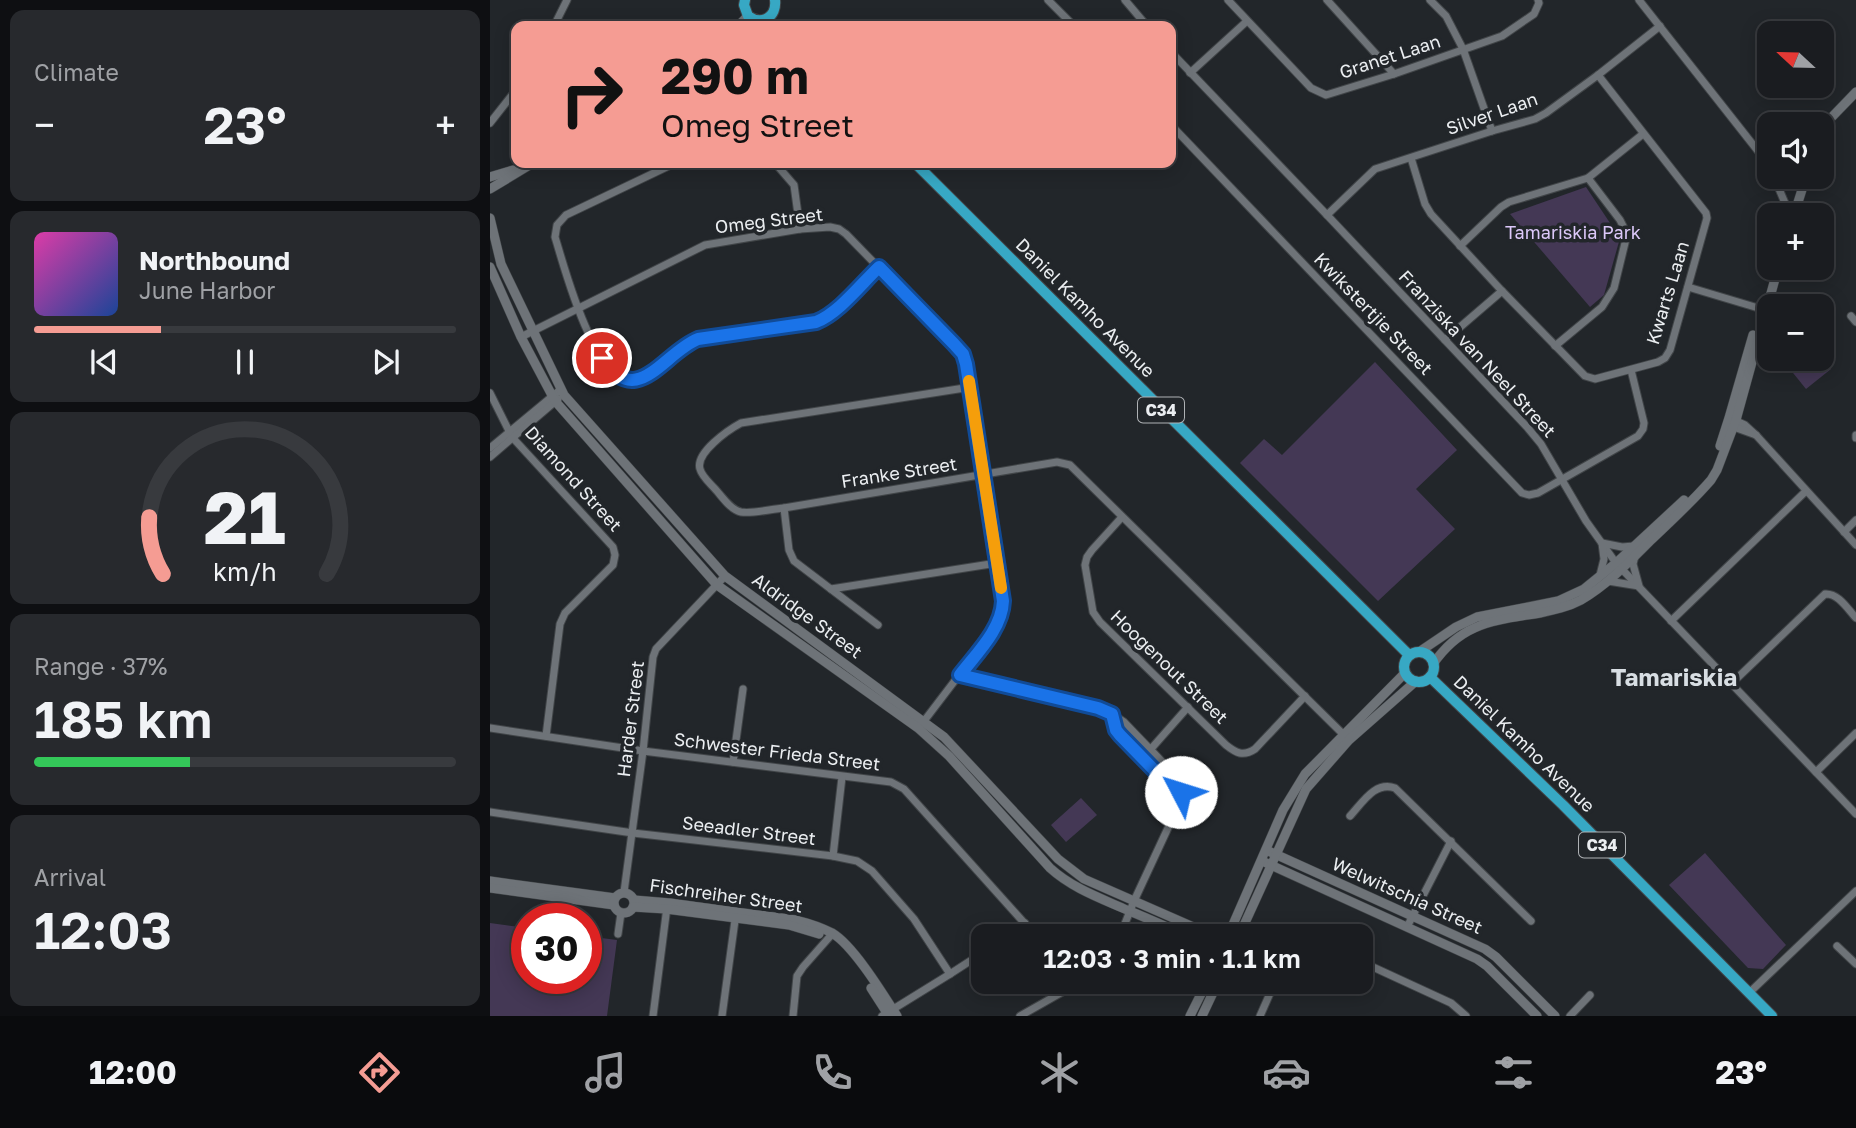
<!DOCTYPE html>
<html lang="en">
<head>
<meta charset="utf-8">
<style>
  body { margin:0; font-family:"Golos Text",sans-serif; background:#27292d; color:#f1f3f6; height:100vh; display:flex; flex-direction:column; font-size:26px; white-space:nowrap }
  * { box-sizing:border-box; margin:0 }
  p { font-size:23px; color:#9fa1a5 }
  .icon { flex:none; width:38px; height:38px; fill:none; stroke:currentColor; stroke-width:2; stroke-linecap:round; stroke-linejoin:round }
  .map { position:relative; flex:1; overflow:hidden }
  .details { display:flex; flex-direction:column; gap:10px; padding:10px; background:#0e0f12; width:490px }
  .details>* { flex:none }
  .banner { position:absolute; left:21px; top:21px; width:665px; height:147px; border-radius:14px; box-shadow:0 4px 18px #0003,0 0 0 2px #383a3e; background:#f59c93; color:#111; overflow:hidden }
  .needle { width:46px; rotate:292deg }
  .fabs { position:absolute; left:1267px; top:21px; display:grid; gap:14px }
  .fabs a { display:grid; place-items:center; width:77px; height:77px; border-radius:14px; background:#1a1c20; box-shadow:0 4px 18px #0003,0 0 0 2px #383a3e; font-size:35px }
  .speed { position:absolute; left:21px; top:903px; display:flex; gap:14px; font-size:35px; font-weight:700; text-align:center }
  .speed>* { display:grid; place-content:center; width:91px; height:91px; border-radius:50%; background:#1a1c20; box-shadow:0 4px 18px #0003,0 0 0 2px #383a3e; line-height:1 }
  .speed .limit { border:10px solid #d22; background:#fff; color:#111 }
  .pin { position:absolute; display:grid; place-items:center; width:60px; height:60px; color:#fff; margin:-30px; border:4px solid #fff; border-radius:50%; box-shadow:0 2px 7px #0007 }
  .me { position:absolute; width:77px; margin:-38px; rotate:310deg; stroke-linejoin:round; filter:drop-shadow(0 0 5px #0008) }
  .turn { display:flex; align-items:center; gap:24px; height:147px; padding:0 35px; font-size:32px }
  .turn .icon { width:91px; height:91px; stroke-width:2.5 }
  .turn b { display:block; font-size:49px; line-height:60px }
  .big { font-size:52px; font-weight:600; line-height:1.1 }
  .details .card { flex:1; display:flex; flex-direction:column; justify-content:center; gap:10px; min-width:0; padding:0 24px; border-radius:14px; background:#27292d }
  .details .dial { align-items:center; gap:0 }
  .dial svg { height:182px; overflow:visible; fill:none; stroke:#383a3e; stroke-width:7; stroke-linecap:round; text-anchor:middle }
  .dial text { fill:#f1f3f6; stroke:none }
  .song { display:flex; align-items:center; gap:21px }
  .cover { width:84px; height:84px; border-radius:10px; background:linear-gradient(135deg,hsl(320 70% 55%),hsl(220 70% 35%)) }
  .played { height:7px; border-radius:4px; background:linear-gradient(90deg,#f59c93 30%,#383a3e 30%) }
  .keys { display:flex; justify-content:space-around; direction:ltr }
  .heat { display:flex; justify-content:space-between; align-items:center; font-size:38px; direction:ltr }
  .charge { height:10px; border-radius:5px; background:linear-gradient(90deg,#34c759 37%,#383a3e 0) }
  .trip { position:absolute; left:481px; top:924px; width:402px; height:70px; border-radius:14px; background:#1a1c20; box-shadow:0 4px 18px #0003,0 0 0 2px #383a3e; font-weight:600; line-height:70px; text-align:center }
  .dock { display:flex; height:112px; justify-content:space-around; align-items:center; background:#0a0b0d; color:#9fa1a5 }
  .dock .icon { width:49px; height:49px }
  .dock .active { color:#f59c93 }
  .dock b { font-size:32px; color:#f1f3f6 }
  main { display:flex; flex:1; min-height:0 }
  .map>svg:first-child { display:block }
  .green { fill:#443855 }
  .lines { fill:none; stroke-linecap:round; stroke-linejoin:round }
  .minor-casing { stroke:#414548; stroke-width:9 }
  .tertiary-casing { stroke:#414548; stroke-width:10 }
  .primary-casing { stroke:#414548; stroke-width:12 }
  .minor { stroke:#6e7378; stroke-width:7 }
  .tertiary { stroke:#6e7378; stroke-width:9 }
  .primary { stroke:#37a8c4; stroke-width:10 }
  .route-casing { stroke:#114b97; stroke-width:18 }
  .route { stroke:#1a73e8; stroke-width:12 }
  .slow { stroke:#f59e0b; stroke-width:12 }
  .labels { text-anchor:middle; stroke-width:7; stroke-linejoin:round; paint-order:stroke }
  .shield { fill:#22262a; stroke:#afb2b5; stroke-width:2 }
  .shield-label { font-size:16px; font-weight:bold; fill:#ebeef1 }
  .street-label { font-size:18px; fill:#ebeef1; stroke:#22262a }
  .park-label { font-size:18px; fill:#dcc8f9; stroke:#22262a }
  .district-label { font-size:24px; font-weight:bold; fill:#d8dee3; stroke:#22262a }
</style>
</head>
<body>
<main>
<section class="details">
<div class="card"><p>Climate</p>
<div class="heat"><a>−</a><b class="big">23°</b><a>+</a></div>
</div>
<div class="card">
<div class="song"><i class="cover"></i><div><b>Northbound</b><p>June Harbor</p></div></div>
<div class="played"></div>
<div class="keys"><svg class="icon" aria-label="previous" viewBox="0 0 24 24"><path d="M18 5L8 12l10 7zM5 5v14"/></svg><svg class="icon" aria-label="pause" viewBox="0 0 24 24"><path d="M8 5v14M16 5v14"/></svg><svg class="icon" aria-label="next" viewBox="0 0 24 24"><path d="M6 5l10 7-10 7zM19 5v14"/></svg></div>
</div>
<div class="card dial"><svg viewBox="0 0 100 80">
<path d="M14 69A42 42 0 1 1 86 69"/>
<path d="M14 69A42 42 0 0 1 8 44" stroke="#f59c93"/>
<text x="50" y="56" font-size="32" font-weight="700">21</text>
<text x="50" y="72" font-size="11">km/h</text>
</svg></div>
<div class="card"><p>Range · 37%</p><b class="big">185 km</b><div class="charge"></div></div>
<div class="card"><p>Arrival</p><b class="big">12:03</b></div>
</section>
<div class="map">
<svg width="1366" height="1016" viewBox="0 0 1366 1016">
  <rect width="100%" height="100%" fill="#22262a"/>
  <g class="green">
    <polygon points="1096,187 1130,238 1114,295 1100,307 1020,214"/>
    <polygon points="1332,358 1341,369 1316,389 1295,363 1301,359"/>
    <polygon points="885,362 967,450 926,489 965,529 888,601 750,463 774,439 792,455"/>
    <polygon points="591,798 607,815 576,842 561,825"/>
    <polygon points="1215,853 1296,945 1273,969 1258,968 1179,885"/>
    <polygon points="0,923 37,928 37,978 96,978 96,936 127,940 117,1016 0,1016"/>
  </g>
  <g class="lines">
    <g class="minor-casing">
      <g id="minor">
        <polyline points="558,0 584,26"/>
        <polyline points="635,0 657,26"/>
        <polyline points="738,0 821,88 836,95 904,74 1012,36 1044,14 1049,3 1048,0"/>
        <polyline points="837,0 904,74"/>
        <polyline points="940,0 956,16 973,49 1002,131"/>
        <polyline points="1149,0 1279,165"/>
        <polyline points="64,26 77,0"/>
        <polyline points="681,52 837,215 1037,427 1051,444 1096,521 1126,563 1366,814"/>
        <polyline points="700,73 757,21"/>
        <polyline points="0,123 26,90"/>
        <polyline points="681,125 1032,493 1039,495 1048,493 1148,436 1153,429 1154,423 1141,370"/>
        <polyline points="921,158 935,204 941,214 1012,291 1095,376 1105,379 1168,362 1175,358 1180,350 1217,218 1216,213 1108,75"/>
        <path d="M 185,163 L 76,215 L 67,225 L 65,237 C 75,269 104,384 146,381 C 168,379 187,348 207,339 L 326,322 L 336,318 L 389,267"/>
        <polyline points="285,163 304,185 310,229"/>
        <polyline points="1284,177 1295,203 1297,215"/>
        <polyline points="1291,177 1313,185"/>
        <polyline points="837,215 885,169 1002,131 1045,119 1056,113 1108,75 1170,26"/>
        <polyline points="970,246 1011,207 1019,202 1098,178 1153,134"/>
        <polyline points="1198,287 1275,310"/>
        <polyline points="1361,316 1366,322"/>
        <polyline points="31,337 215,245 310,229 340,227 349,229 356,234 473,354 476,364 481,387 512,593 513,610 505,628 431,725"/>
        <polyline points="955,340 1012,291"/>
        <polyline points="1065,346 1112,307 1124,288 1135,243 1135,230 1130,220 1098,178"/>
        <path d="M 481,387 L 251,423 C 238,430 205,453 210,469 C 212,477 221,484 226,490 C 233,498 241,510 251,512 C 263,514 281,509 294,508 L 567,462 L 580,465 L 857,738"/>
        <polyline points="0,393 22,437 123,547 125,555 123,565 75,613 70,624 56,736"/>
        <polyline points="1242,419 1255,425 1266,435 1366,545"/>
        <polyline points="1241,426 1266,435"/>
        <polyline points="1366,435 1366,438"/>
        <polyline points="0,448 70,390"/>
        <polyline points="0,457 68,399"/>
        <polyline points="294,508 299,550 304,561 388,625"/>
        <path d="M 632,517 L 602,550 L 597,557 L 595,565 L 603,612 L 610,622 L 736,745 C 746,753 753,757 765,749 L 815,696"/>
        <polyline points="1354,532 1366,520"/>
        <polyline points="1110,575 1114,559 1112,543 1132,547 1144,546"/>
        <polyline points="1118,581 1149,586 1143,564 1145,556"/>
        <polyline points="341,589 507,563"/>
        <polyline points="1181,621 1316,491"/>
        <polyline points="470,675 608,708 622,714 634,722 683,773 691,792 691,800 644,901 630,936"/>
        <path d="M 1241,684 L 1335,594 C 1348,593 1357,608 1366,618"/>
        <polyline points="622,714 626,730 630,735 670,776 686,781"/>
        <polyline points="0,728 153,751 401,782 414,789 546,936"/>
        <polyline points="660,750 698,707"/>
        <polyline points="243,762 253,689"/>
        <polyline points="1326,772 1366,733"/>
        <polyline points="0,812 143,833 343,856 367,861 382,871 424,919 460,974"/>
        <path d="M 860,816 C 873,802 885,781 905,788 L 1041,921"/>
        <polyline points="343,856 352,777"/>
        <polyline points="134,892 153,751 163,657 166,649 235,576"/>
        <polyline points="917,927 961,841"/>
        <polyline points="128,934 131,913"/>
        <polyline points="516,936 535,923"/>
        <polyline points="809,936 815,936"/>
        <polyline points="1347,946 1366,964"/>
        <polyline points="872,962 961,1003 976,1016"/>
        <polyline points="1259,993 1366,891"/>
        <polyline points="163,1016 177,907"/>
        <polyline points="232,1016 246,913"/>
        <polyline points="303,1016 307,976 313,967 343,933"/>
        <polyline points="392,1016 460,974 494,952"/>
        <polyline points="530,1016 590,982"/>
        <polyline points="770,1016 785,982"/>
        <polyline points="1080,1016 1100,995"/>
      </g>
    </g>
    <g class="tertiary-casing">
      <g id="tertiary">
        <polyline points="248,26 258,16"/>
        <polyline points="1332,135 1339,120 1366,92"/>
        <polyline points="0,177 23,170"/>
        <polyline points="0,189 43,163"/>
        <polyline points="1304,215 1316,177"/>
        <polyline points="0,218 11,264 74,395 235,576 454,737 568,859 594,879 724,936"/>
        <path d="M 0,267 L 31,337 L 65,401 L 227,585 L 428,728 L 459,756 L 560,868 C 582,888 610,898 637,910 C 657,918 677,927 697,936"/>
        <polyline points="1230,446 1239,418 1263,335"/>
        <polyline points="929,652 966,627 987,617 1068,601 1094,589 1126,563 1194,500"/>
        <path d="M 943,664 C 972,622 1003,621 1050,613 C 1064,610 1078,607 1091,600 C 1117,585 1139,562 1160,541 C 1181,521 1202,502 1221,480 L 1227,470 L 1246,420 L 1288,268"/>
        <polyline points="776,850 995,949 1006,957 1065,1016"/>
        <polyline points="772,861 987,959 997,966 1047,1016"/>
        <polyline points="0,881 125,898"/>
        <polyline points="0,888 124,905"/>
        <circle cx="134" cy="903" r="10"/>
        <path d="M 144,900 L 180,903 L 306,920 C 318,923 331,927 342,933 C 363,945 393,994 407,1016"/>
        <polyline points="143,907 176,909 299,925 329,934"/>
        <polyline points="738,936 793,810 815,774 915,673"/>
        <polyline points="749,936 816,789 859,740 926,681"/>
        <polyline points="381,988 399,1016"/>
        <polyline points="700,1016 717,982"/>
        <polyline points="712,1016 728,982"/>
      </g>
    </g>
    <g class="primary-casing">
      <g id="primary">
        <path d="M 255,0 L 254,5 L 258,16 C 272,26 287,17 285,0"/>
        <polyline points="425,163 919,655"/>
        <circle cx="929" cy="667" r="15"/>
        <polyline points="940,677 1073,805 1282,1016"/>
      </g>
    </g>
    <use href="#minor" class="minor"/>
    <use href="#tertiary" class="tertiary"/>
    <use href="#primary" class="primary"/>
  </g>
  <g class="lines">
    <g class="route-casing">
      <path id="route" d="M 112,358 C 147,411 173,353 208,339 L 326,322 C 349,313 371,284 389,267 L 464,344 L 473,354 L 476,364 L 513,601 C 512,629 486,654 470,675 L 608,708 L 622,714 L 626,730 L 630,735 L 670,776 L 686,781 L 691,792"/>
    </g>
    <use href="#route" class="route"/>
    <polyline class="slow" points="479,381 511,588"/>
  </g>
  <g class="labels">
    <g class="shield">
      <rect x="648" y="397.5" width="46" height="25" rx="5"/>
      <rect x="1089" y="832.5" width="46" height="25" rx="5"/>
    </g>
    <g class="shield-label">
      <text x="671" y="416">C34</text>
      <text x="1112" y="851">C34</text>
    </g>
    <g class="street-label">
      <text transform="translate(900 57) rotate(-18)" y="6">Granet Laan</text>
      <text transform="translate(1002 114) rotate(-19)" y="6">Silver Laan</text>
      <text transform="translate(279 221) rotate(-7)" y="6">Omeg Street</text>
      <text transform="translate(1178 293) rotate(-73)" y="6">Kwarts Laan</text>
      <text transform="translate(595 308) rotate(45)" y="6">Daniel Kamho Avenue</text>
      <text transform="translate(883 314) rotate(46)" y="6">Kwikstertjie Street</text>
      <text transform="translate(987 354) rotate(47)" y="6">Franziska van Neel Street</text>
      <text transform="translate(409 473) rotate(-9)" y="6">Franke Street</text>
      <text transform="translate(83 479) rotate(48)" y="6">Diamond Street</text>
      <text transform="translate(317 616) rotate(36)" y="6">Aldridge Street</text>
      <text transform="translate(679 667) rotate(44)" y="6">Hoogenout Street</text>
      <text transform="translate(141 719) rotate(-83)" y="6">Harder Street</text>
      <text transform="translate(1034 744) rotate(44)" y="6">Daniel Kamho Avenue</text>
      <text transform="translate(287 752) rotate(7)" y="6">Schwester Frieda Street</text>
      <text transform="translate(259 831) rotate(7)" y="6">Seeadler Street</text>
      <text transform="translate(236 896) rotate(8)" y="6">Fischreiher Street</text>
      <text transform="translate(917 896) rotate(24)" y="6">Welwitschia Street</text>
    </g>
    <g class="park-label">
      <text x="1083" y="239">Tamariskia Park</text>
    </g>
    <g class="district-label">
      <text x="1184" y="686">Tamariskia</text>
    </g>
  </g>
</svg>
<div class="fabs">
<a><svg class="needle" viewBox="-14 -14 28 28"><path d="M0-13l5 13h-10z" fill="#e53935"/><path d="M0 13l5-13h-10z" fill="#9fa1a5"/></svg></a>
<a><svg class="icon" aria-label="sound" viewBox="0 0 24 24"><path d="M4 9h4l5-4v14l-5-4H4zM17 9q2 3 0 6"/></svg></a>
<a>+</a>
<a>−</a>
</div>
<div class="speed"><div class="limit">30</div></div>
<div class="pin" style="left:112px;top:358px;background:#d93025"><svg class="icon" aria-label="arrive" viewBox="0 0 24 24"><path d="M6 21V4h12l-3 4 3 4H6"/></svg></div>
<svg class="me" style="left:691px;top:792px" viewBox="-20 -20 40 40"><circle r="19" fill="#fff"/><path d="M0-13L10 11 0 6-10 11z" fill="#1a73e8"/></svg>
<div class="trip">12:03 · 3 min · 1.1 km</div>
<div class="banner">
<div class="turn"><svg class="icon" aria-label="right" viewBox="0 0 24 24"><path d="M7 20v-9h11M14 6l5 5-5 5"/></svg><div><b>290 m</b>Omeg Street</div></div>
</div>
</div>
</main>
<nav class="dock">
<b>12:00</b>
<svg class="icon active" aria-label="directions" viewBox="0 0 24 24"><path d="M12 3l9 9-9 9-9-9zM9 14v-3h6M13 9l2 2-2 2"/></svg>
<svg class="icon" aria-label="music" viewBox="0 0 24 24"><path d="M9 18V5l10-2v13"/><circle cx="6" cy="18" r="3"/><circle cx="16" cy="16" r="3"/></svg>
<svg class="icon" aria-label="phone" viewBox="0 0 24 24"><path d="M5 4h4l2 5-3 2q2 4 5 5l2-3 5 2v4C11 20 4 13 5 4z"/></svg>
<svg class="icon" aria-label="climate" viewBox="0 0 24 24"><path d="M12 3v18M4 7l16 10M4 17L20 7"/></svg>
<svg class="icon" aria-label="car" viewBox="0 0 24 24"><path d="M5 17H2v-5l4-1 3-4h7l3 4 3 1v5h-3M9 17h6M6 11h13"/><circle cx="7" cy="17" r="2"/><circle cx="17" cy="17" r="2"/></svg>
<svg class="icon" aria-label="filters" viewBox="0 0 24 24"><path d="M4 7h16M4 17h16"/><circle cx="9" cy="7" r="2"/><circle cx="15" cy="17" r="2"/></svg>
<b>23°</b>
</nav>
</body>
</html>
